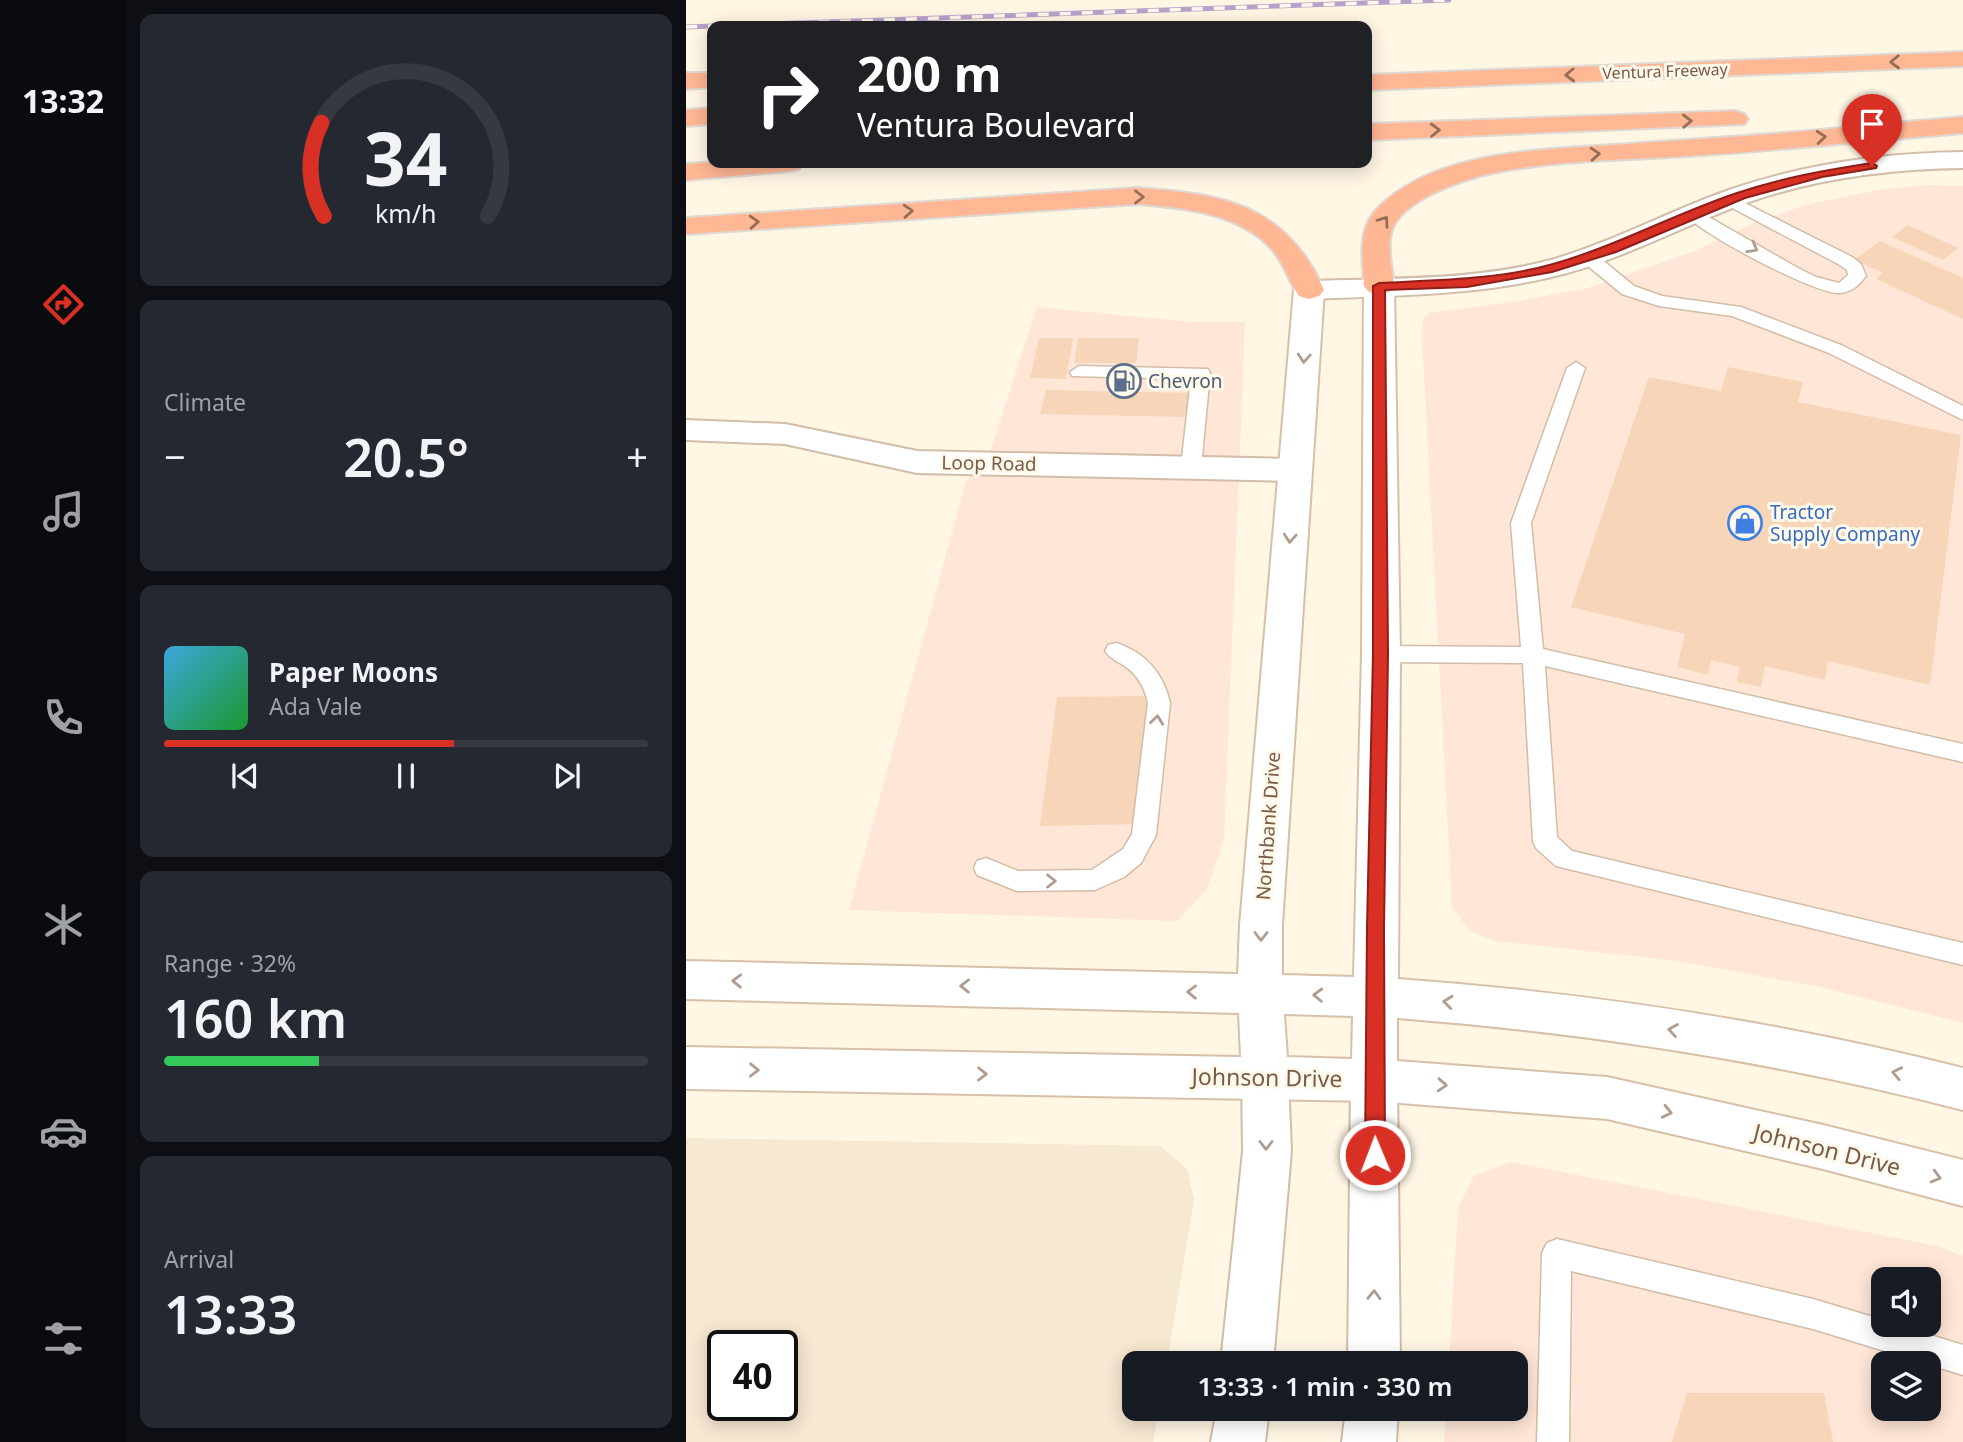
<!DOCTYPE html>
<html lang="en">
<head>
<meta charset="utf-8">
<style>
  body { margin:0; font-family:"Noto Sans",sans-serif; background:#242831; color:#f1f3f6; height:100vh; display:flex; flex-direction:column; font-size:26px; white-space:nowrap }
  * { box-sizing:border-box; margin:0 }
  p { font-size:23px; color:#9ea1a6 }
  .icon { flex:none; width:38px; height:38px; fill:none; stroke:currentColor; stroke-width:2; stroke-linecap:round; stroke-linejoin:round }
  .map { position:relative; flex:1; overflow:hidden }
  .details { display:flex; flex-direction:column; gap:14px; padding:14px; background:#0d0f14; width:560px }
  .details>* { flex:none }
  .guide { position:absolute; left:21px; top:21px; width:665px; height:147px; border-radius:14px; box-shadow:0 4px 18px #0003; background:#202124; color:#fff; overflow:hidden }
  .buttons { position:absolute; left:1185px; top:1267px; display:grid; gap:14px }
  .buttons a { display:grid; place-items:center; width:70px; height:70px; border-radius:14px; background:#171b24; box-shadow:0 4px 18px #0003; font-size:35px }
  .speed { position:absolute; left:21px; top:1330px; display:flex; gap:14px; font-size:35px; font-weight:700; text-align:center }
  .speed>* { display:grid; place-content:center; width:91px; height:91px; border-radius:50%; background:#171b24; box-shadow:0 4px 18px #0003; line-height:1 }
  .speed .limit { border:4px solid #111; border-radius:10px; background:#fff; color:#111 }
  .pin { position:absolute; display:grid; place-items:center; width:60px; height:60px; color:#fff; margin:-72px -30px; border-radius:50% 50% 50% 0; rotate:-45deg; box-shadow:0 0 7px #0007 }
  .pin .icon { rotate:45deg }
  .me { position:absolute; width:77px; margin:-38px; rotate:359deg; stroke-linejoin:round; filter:drop-shadow(0 0 5px #0008) }
  .turn { display:flex; align-items:center; gap:24px; height:147px; padding:0 35px; font-size:32px }
  .turn .icon { width:91px; height:91px; stroke-width:2.5 }
  .turn b { display:block; font-size:49px; line-height:60px }
  .big { font-size:52px; font-weight:600; line-height:1.1 }
  .details .tile { flex:1; display:flex; flex-direction:column; justify-content:center; gap:10px; min-width:0; padding:0 24px; border-radius:14px; background:#242831 }
  .details .dial { align-items:center; gap:0 }
  .dial svg { height:182px; overflow:visible; fill:none; stroke:#363941; stroke-width:7; stroke-linecap:round; text-anchor:middle }
  .dial text { fill:#f1f3f6; stroke:none }
  .song { display:flex; align-items:center; gap:21px }
  .cover { width:84px; height:84px; border-radius:10px; background:linear-gradient(135deg,hsl(200 70% 55%),hsl(130 70% 35%)) }
  .played { height:7px; border-radius:4px; background:linear-gradient(90deg,#d93025 60%,#363941 60%) }
  .keys { display:flex; justify-content:space-around; direction:ltr }
  .heat { display:flex; justify-content:space-between; align-items:center; font-size:38px; direction:ltr }
  .charge { height:10px; border-radius:5px; background:linear-gradient(90deg,#34c759 32%,#363941 0) }
  .trip { position:absolute; left:436px; top:1351px; width:406px; height:70px; border-radius:14px; background:#171b24; box-shadow:0 4px 18px #0003; font-weight:600; line-height:70px; text-align:center }
  main { display:flex; flex:1; min-height:0 }
  .tabs { display:flex; flex-direction:column; width:126px; justify-content:space-around; align-items:center; background:#090b0e; color:#9ea1a6 }
  .tabs .icon { width:49px; height:49px }
  .tabs .on { color:#d93025 }
  .tabs b { font-size:32px; color:#f1f3f6 }
  .map>svg:first-child { display:block }
  .residential { fill:#f7e8d1; fill-rule:evenodd }
  .commercial { fill:#ffe6d7; fill-rule:evenodd }
  .building { fill:#f7d5b8 }
  .lines { fill:none; stroke-linecap:round; stroke-linejoin:round }
  .service-casing { stroke:#d1bda8; stroke-width:3 }
  .minor-casing { stroke:#d1bda8; stroke-width:4 }
  .tertiary-casing { stroke:#d1bda8; stroke-width:4 }
  .secondary-casing { stroke:#d7c0a8; stroke-width:4 }
  .motorway-casing { stroke:#dfd8d3; stroke-width:4 }
  .service { fill:#fff; fill-rule:evenodd }
  .minor { fill:#fff; fill-rule:evenodd }
  .tertiary { fill:#fff; fill-rule:evenodd }
  .secondary { fill:#fff; fill-rule:evenodd }
  .motorway { fill:#ffb794; fill-rule:evenodd }
  .rail-casing { stroke:#b9a1ca; stroke-width:5 }
  .rail { stroke:#fff9ec; stroke-width:3.5; stroke-dasharray:11; stroke-linecap:butt }
  .oneway { stroke:#956e56 }
  .oneway2 { stroke:#af9d90 }
  .route { fill:#d93025; stroke:#8d1f18; stroke-width:2 }
  .labels { text-anchor:middle; stroke-width:6; stroke-linejoin:round; paint-order:stroke }
  .far-street-label { font-size:16px; fill:#7a5c46; stroke:#fff9ec }
  .service-label { font-size:19px; fill:#4e5e75; stroke:#fff9ec; text-anchor:start }
  .street-label { font-size:19px; fill:#7a5c46; stroke:#fff9ec }
  .shop-label { font-size:19px; fill:#366cbe; stroke:#fff9ec; text-anchor:start }
  .near-street-label { font-size:23px; fill:#7a5c46; stroke:#fff9ec }
</style>
</head>
<body>
<main>
<nav class="tabs">
<b>13:32</b>
<svg class="icon on" aria-label="directions" viewBox="0 0 24 24"><path d="M12 3l9 9-9 9-9-9zM9 14v-3h6M13 9l2 2-2 2"/></svg>
<svg class="icon" aria-label="music" viewBox="0 0 24 24"><path d="M9 18V5l10-2v13"/><circle cx="6" cy="18" r="3"/><circle cx="16" cy="16" r="3"/></svg>
<svg class="icon" aria-label="phone" viewBox="0 0 24 24"><path d="M5 4h4l2 5-3 2q2 4 5 5l2-3 5 2v4C11 20 4 13 5 4z"/></svg>
<svg class="icon" aria-label="climate" viewBox="0 0 24 24"><path d="M12 3v18M4 7l16 10M4 17L20 7"/></svg>
<svg class="icon" aria-label="car" viewBox="0 0 24 24"><path d="M5 17H2v-5l4-1 3-4h7l3 4 3 1v5h-3M9 17h6M6 11h13"/><circle cx="7" cy="17" r="2"/><circle cx="17" cy="17" r="2"/></svg>
<svg class="icon" aria-label="filters" viewBox="0 0 24 24"><path d="M4 7h16M4 17h16"/><circle cx="9" cy="7" r="2"/><circle cx="15" cy="17" r="2"/></svg>
</nav>
<section class="details">
<div class="tile dial"><svg viewBox="0 0 100 80">
<path d="M14 69A42 42 0 1 1 86 69"/>
<path d="M14 69A42 42 0 0 1 13 28" stroke="#d93025"/>
<text x="50" y="56" font-size="32" font-weight="700">34</text>
<text x="50" y="72" font-size="11">km/h</text>
</svg></div>
<div class="tile"><p>Climate</p>
<div class="heat"><a>−</a><b class="big">20.5°</b><a>+</a></div>
</div>
<div class="tile">
<div class="song"><i class="cover"></i><div><b>Paper Moons</b><p>Ada Vale</p></div></div>
<div class="played"></div>
<div class="keys"><svg class="icon" aria-label="previous" viewBox="0 0 24 24"><path d="M18 5L8 12l10 7zM5 5v14"/></svg><svg class="icon" aria-label="pause" viewBox="0 0 24 24"><path d="M8 5v14M16 5v14"/></svg><svg class="icon" aria-label="next" viewBox="0 0 24 24"><path d="M6 5l10 7-10 7zM19 5v14"/></svg></div>
</div>
<div class="tile"><p>Range · 32%</p><b class="big">160 km</b><div class="charge"></div></div>
<div class="tile"><p>Arrival</p><b class="big">13:33</b></div>
</section>
<div class="map">
<svg width="1277" height="1442" viewBox="0 0 1277 1442">
  <rect width="100%" height="100%" fill="#fff6e4"/>
  <path class="residential" d="M 0,1138 L 474,1146 L 501,1169 L 508,1199 L 481,1363 L 448,1363 L 448,1409 L 473,1409 L 467,1442 L 0,1442 ZM 37,1346 L 96,1346 L 96,1405 L 37,1405 Z"/>
  <g class="commercial">
    <polygon points="1242,185 1277,186 1277,1023 1130,986 985,960 810,941 784,931 766,907 736,336 737,319 743,313 833,301 902,288 1009,251 1066,224 1119,205 1191,190"/>
    <polygon points="351,307 504,322 559,322 538,839 521,889 491,921 163,910 280,482 306,446"/>
    <path d="M 825,1162 L 1251,1246 L 1277,1256 L 1277,1442 L 758,1442 L 760,1409 L 830,1409 L 830,1363 L 763,1363 L 772,1209 L 788,1176 ZM 1197,1279 L 1242,1279 L 1242,1325 L 1197,1325 ZM 1197,1363 L 1242,1363 L 1242,1409 L 1197,1409 Z"/>
  </g>
  <g class="building">
    <polygon points="1222,225 1272,248 1257,260 1206,237"/>
    <polygon points="1194,241 1277,278 1277,319 1190,279 1197,273 1168,260"/>
    <polygon points="353,338 387,338 380,379 344,378"/>
    <polygon points="392,338 453,338 450,363 388,363"/>
    <polygon points="1042,367 1117,382 1112,402 1275,435 1244,685 1142,661 1139,680 1079,666 1075,687 1051,682 1054,667 1025,660 1022,675 991,667 999,634 885,607 963,377 1035,391"/>
    <polygon points="360,390 506,393 502,417 354,414"/>
    <polygon points="466,696 457,824 354,826 371,697"/>
    <polygon points="1001,1393 1138,1393 1147,1442 986,1442"/>
  </g>
  <g class="lines">
    <g class="service-casing">
      <g id="service">
        <path d="M 1043,195 L 1166,257 L 1175,264 L 1180,276 C 1173,285 1165,293 1153,293 C 1129,294 1015,234 1000,215 L 1008,210 L 1014,212 L 1110,267 L 1130,277 L 1153,283 L 1162,275 L 1161,270 L 1154,265 L 1037,203 L 1035,200 L 1037,197 Z"/>
        <polygon points="903,253 909,254 948,286 976,296 1055,307 1155,345 1277,406 1277,420 1143,353 1046,316 973,306 936,294 897,262 894,258 897,254"/>
        <polygon points="890,362 899,368 845,523 857,649 1277,744 1277,762 859,666 871,837 886,851 1277,943 1277,965 870,866 850,848 847,841 837,663 695,662 687,660 684,654 687,648 695,646 835,647 825,523 881,368"/>
        <polygon points="393,366 522,369 524,373 515,467 512,472 498,472 495,467 505,379 386,376 384,372"/>
        <path d="M 430,643 C 459,652 478,674 484,703 L 470,835 L 455,863 L 438,877 L 409,890 L 331,891 L 291,875 L 288,868 L 291,861 L 300,858 L 332,871 L 406,870 L 437,849 L 446,834 L 462,703 C 458,684 449,671 432,662 C 426,658 423,657 419,651 L 422,645 Z"/>
        <polygon points="871,1239 1127,1299 1197,1320 1197,1325 1212,1325 1277,1345 1277,1375 1127,1329 885,1271 883,1442 851,1442 856,1253 861,1243"/>
      </g>
    </g>
    <g class="minor-casing">
      <polygon id="minor" points="0,420 99,424 231,451 609,459 621,462 626,470 621,478 609,481 231,473 99,444 0,440"/>
    </g>
    <g class="tertiary-casing">
      <g id="tertiary">
        <path d="M 1277,152 L 1277,168 C 1204,169 1132,178 1063,202 C 1002,223 944,256 881,273 C 797,296 710,295 623,299 L 613,296 L 608,290 L 613,284 L 623,281 C 703,278 787,281 865,260 C 927,242 983,211 1043,190 C 1118,164 1197,153 1277,152 Z"/>
        <polygon points="579,1056 595,1062 602,1077 605,1151 587,1363 535,1363 557,1151 556,1077 563,1062"/>
        <polygon points="688,1059 704,1065 711,1080 714,1363 662,1363 665,1080 672,1065"/>
        <polygon points="531,1409 583,1409 579,1442 525,1442"/>
        <polygon points="660,1409 712,1409 710,1442 656,1442"/>
      </g>
    </g>
    <g class="secondary-casing">
      <path id="secondary" d="M 693,277 L 703,280 L 708,286 L 714,654 L 712,979 C 903,993 1091,1021 1277,1068 L 1277,1110 C 1091,1062 903,1033 711,1018 L 711,1061 L 921,1077 L 1137,1125 L 1277,1160 L 1277,1206 L 1137,1169 L 921,1119 L 688,1101 L 0,1089 L 0,1047 L 555,1057 L 553,1013 L 0,999 L 0,961 L 552,974 L 554,925 L 608,290 L 613,284 L 623,281 L 633,284 L 638,290 L 596,925 L 596,975 L 668,977 L 676,654 L 678,286 L 683,280 ZM 598,1014 L 667,1016 L 666,1059 L 601,1057 Z"/>
    </g>
    <g class="motorway-casing">
      <g id="motorway">
        <polygon points="1277,52 1277,66 681,90 681,75"/>
        <polygon points="0,73 26,73 26,87 0,89"/>
        <polygon points="26,108 26,124 0,126 0,110"/>
        <polygon points="1049,111 1058,114 1062,119 1058,124 681,140 681,124"/>
        <path d="M 1277,117 L 1277,133 C 1185,141 1094,150 1002,156 C 937,160 870,160 807,173 C 778,179 726,197 709,223 C 699,240 706,268 708,286 L 703,292 L 693,295 L 683,292 L 678,286 C 677,260 671,231 690,210 C 746,151 852,150 927,145 C 971,142 1015,139 1059,136 C 1132,131 1204,123 1277,117 Z"/>
        <polygon points="26,162 26,163 117,163 113,169 104,171 0,180 0,164"/>
        <path d="M 452,188 C 538,194 600,205 638,290 L 633,296 L 623,299 L 613,296 C 603,282 599,266 589,253 C 557,213 499,208 452,204 L 0,234 L 0,218 Z"/>
      </g>
    </g>
    <use href="#service" class="service"/>
    <use href="#minor" class="minor"/>
    <use href="#tertiary" class="tertiary"/>
    <use href="#secondary" class="secondary"/>
    <use href="#motorway" class="motorway"/>
    <g class="rail-casing">
      <polyline id="rail" points="0,27 763,0"/>
    </g>
    <use href="#rail" class="rail"/>
  </g>
  <defs><path id="oneway-chevron" d="M-2-3.5L2.5 0L-2 3.5" fill="none" stroke-width="1.6" stroke-linecap="round" stroke-linejoin="round" transform="scale(1.75)"/></defs>
  <g class="oneway">
    <use href="#oneway-chevron" transform="translate(1209 62) rotate(178)"/>
    <use href="#oneway-chevron" transform="translate(884 75) rotate(178)"/>
    <use href="#oneway-chevron" transform="translate(1001 121) rotate(-2)"/>
    <use href="#oneway-chevron" transform="translate(749 130) rotate(-2)"/>
    <use href="#oneway-chevron" transform="translate(1135 137) rotate(-5)"/>
    <use href="#oneway-chevron" transform="translate(909 154) rotate(-4)"/>
    <use href="#oneway-chevron" transform="translate(453 197)"/>
    <use href="#oneway-chevron" transform="translate(222 211) rotate(-4)"/>
    <use href="#oneway-chevron" transform="translate(698 221) rotate(-55)"/>
    <use href="#oneway-chevron" transform="translate(68 222) rotate(-4)"/>
  </g>
  <g class="oneway2">
    <use href="#oneway-chevron" transform="translate(1067 248) rotate(30)"/>
    <use href="#oneway-chevron" transform="translate(618 358) rotate(94)"/>
    <use href="#oneway-chevron" transform="translate(604 538) rotate(94)"/>
    <use href="#oneway-chevron" transform="translate(471 720) rotate(-83)"/>
    <use href="#oneway-chevron" transform="translate(365 881)"/>
    <use href="#oneway-chevron" transform="translate(575 936) rotate(90)"/>
    <use href="#oneway-chevron" transform="translate(51 981) rotate(-179)"/>
    <use href="#oneway-chevron" transform="translate(279 986) rotate(-179)"/>
    <use href="#oneway-chevron" transform="translate(506 992) rotate(-179)"/>
    <use href="#oneway-chevron" transform="translate(632 995) rotate(-178)"/>
    <use href="#oneway-chevron" transform="translate(762 1002) rotate(-174)"/>
    <use href="#oneway-chevron" transform="translate(987 1030) rotate(-171)"/>
    <use href="#oneway-chevron" transform="translate(68 1070) rotate(1)"/>
    <use href="#oneway-chevron" transform="translate(1211 1073) rotate(-168)"/>
    <use href="#oneway-chevron" transform="translate(296 1074) rotate(1)"/>
    <use href="#oneway-chevron" transform="translate(756 1085) rotate(4)"/>
    <use href="#oneway-chevron" transform="translate(981 1112) rotate(13)"/>
    <use href="#oneway-chevron" transform="translate(580 1145) rotate(90)"/>
    <use href="#oneway-chevron" transform="translate(1250 1177) rotate(15)"/>
    <use href="#oneway-chevron" transform="translate(688 1295) rotate(-89)"/>
  </g>
  <path class="route" d="M 1186,163 L 1191,166 L 1190,168 L 1136,177 L 1059,198 L 930,252 L 866,272 L 781,287 L 699,290 L 702,654 L 698,928 L 699,1155 L 696,1162 L 689,1164 L 682,1162 L 679,1155 L 681,928 L 687,654 L 687,286 L 693,283 C 751,280 811,280 867,264 C 931,246 988,214 1051,193 C 1095,178 1140,170 1186,163 Z"/>
  <defs>
    <g id="fuel-ring" transform="scale(1.75)"><circle r="9.5" fill="#fff9ec" stroke="#5c6f8a" stroke-width="1.5"/><path d="M-5.5-6h7V0h2V4h1.3V-2.5L3-4.5l.8-.8L6-3V5H2.5V1h-1V6h-7ZM-4.2-4.7v3.2H.2V-4.7Z" fill="#5c6f8a"/></g>
    <g id="shop-ring" transform="scale(1.75)"><circle r="9.5" fill="#fff9ec" stroke="#3f7fe0" stroke-width="1.5"/><path d="M-5-2.5h2.3a2.7 3.5 0 0 1 5.4 0H5L5.5 6h-11ZM-1.5-2.5h3a1.5 2.3 0 0 0-3 0Z" fill="#3f7fe0"/></g>
  </defs>
  <g fill-rule="evenodd">
    <use href="#fuel-ring" x="438" y="381"/>
    <use href="#shop-ring" x="1059" y="523"/>
  </g>
  <g class="labels">
    <g class="far-street-label">
      <text transform="translate(979 71) rotate(-2)" y="6">Ventura Freeway</text>
    </g>
    <g class="service-label">
      <text x="462" y="388">Chevron</text>
    </g>
    <g class="street-label">
      <text transform="translate(303 463) rotate(1)" y="7">Loop Road</text>
      <text transform="translate(582 826) rotate(-86)" y="7">Northbank Drive</text>
    </g>
    <g class="shop-label">
      <text x="1084" y="519">Tractor<tspan x="1084" dy="22">Supply Company</tspan></text>
    </g>
    <g class="near-street-label">
      <text transform="translate(581 1078) rotate(1)" y="8">Johnson Drive</text>
      <text transform="translate(1141 1150) rotate(14)" y="8">Johnson Drive</text>
    </g>
  </g>
</svg>
<div class="buttons">
<a><svg class="icon" aria-label="sound" viewBox="0 0 24 24"><path d="M4 9h4l5-4v14l-5-4H4zM17 9q2 3 0 6"/></svg></a>
<a><svg class="icon" aria-label="layers" viewBox="0 0 24 24"><path d="M12 4l9 5-9 5-9-5zM3 14l9 5 9-5"/></svg></a>
</div>
<div class="speed"><div class="limit">40</div></div>
<div class="pin" style="left:1186px;top:166px;background:#d93025"><svg class="icon" aria-label="arrive" viewBox="0 0 24 24"><path d="M6 21V4h12l-3 4 3 4H6"/></svg></div>
<svg class="me" style="left:689px;top:1155px" viewBox="-20 -20 40 40"><circle r="17" fill="#d93025" stroke="#fff" stroke-width="3"/><path d="M0-11L8 9 0 5-8 9z" fill="#fff"/></svg>
<div class="trip">13:33 · 1 min · 330 m</div>
<div class="guide">
<div class="turn"><svg class="icon" aria-label="right" viewBox="0 0 24 24"><path d="M7 20v-9h11M14 6l5 5-5 5"/></svg><div><b>200 m</b>Ventura Boulevard</div></div>
</div>
</div>
</main>
</body>
</html>
